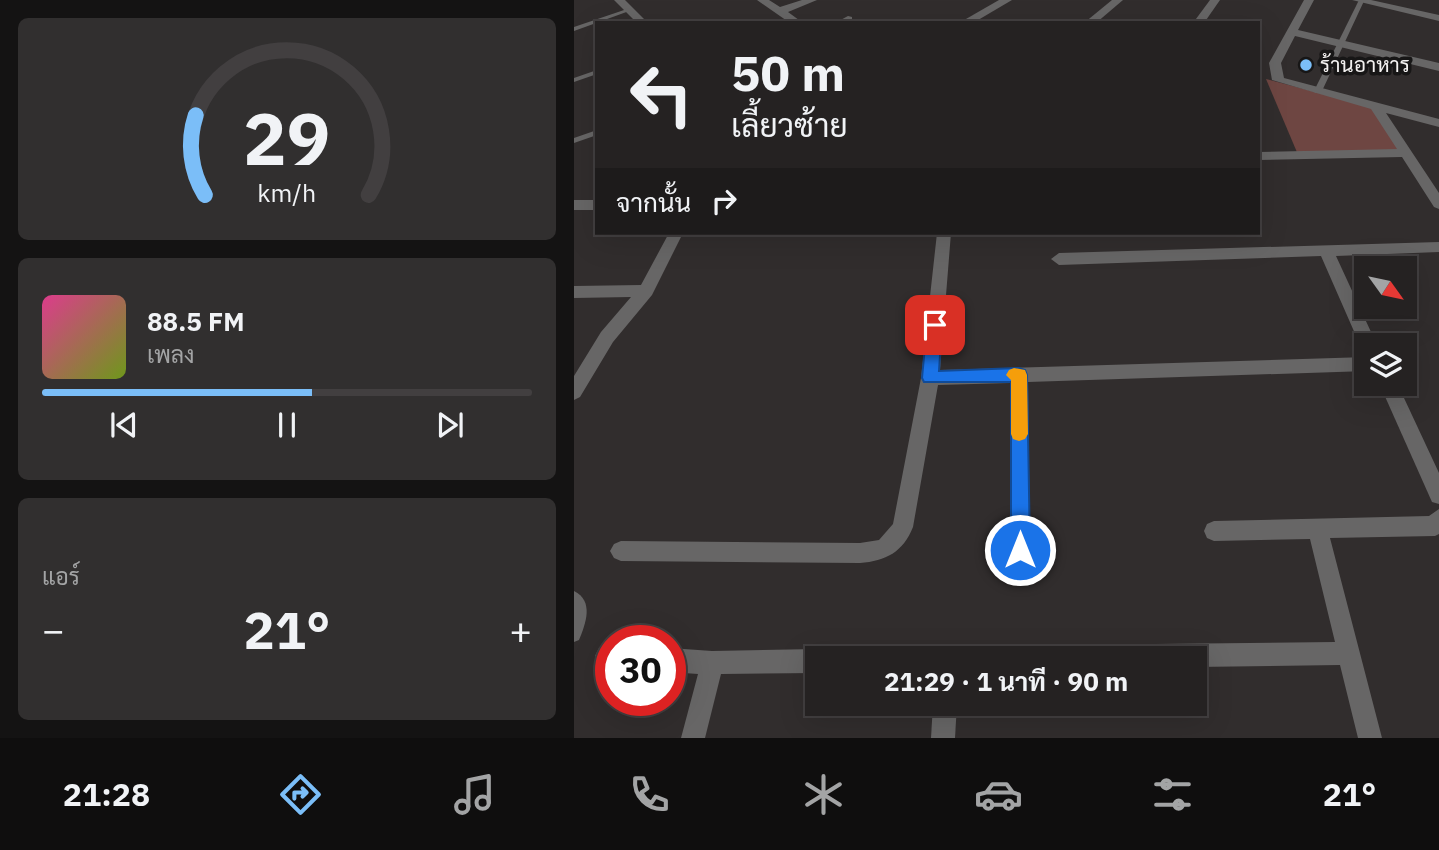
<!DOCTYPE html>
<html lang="th">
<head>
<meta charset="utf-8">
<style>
  body { margin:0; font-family:"IBM Plex Sans",Sarabun,sans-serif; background:#312f2f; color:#f1f3f6; height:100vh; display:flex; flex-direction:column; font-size:26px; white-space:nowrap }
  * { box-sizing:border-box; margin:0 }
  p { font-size:23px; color:#a3a4a5 }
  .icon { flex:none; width:38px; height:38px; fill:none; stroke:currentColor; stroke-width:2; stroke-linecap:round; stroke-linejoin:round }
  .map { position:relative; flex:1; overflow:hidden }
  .side { display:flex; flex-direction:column; gap:18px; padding:18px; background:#141313; width:574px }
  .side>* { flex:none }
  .banner { position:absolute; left:21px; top:21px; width:665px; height:214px; border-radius:0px; box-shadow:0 7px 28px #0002,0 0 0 2px #423f40; background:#252222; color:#f1f3f6; overflow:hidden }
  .needle { width:46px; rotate:123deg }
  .buttons { position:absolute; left:780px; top:256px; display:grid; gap:14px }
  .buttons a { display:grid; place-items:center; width:63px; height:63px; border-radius:0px; background:#252222; box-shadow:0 7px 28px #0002,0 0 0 2px #423f40; font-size:35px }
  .speed { position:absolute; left:21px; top:625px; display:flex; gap:14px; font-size:35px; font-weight:700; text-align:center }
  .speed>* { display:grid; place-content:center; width:91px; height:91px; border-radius:50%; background:#252222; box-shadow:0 7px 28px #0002,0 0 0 2px #423f40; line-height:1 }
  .speed .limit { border:10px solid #d22; background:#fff; color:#111 }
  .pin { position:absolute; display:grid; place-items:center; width:60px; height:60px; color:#fff; margin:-30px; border-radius:14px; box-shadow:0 4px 10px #0006 }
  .me { position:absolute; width:77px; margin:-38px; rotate:0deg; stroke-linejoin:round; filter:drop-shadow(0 0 5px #0008) }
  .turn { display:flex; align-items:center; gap:24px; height:147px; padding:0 21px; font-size:32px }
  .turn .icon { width:91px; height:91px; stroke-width:2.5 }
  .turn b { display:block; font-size:49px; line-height:60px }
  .then { display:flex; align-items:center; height:66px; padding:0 21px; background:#0003; gap:14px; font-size:26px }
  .big { font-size:52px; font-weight:700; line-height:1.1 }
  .side .card { flex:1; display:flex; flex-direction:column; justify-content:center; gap:10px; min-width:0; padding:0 24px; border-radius:10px; background:#312f2f }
  .side .dial { align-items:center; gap:0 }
  .dial svg { height:182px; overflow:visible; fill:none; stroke:#423f40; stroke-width:7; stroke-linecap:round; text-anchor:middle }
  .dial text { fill:#f1f3f6; stroke:none }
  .song { display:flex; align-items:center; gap:21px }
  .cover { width:84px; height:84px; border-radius:10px; background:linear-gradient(135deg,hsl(330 70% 55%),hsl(80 70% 35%)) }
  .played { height:7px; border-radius:4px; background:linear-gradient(90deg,#7bbef8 55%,#423f40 55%) }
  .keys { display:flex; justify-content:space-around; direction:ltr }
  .heat { display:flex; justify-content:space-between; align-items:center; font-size:38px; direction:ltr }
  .trip { position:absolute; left:231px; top:646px; width:402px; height:70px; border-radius:0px; background:#252222; box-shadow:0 7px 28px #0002,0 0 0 2px #423f40; font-weight:700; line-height:70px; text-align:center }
  .tabs { display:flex; height:112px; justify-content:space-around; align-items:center; background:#0f0e0e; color:#a3a4a5 }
  .tabs .icon { width:49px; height:49px }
  .tabs .current { color:#7bbef8 }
  .tabs b { font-size:32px; color:#f1f3f6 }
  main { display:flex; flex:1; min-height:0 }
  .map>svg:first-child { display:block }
  .green { fill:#6e4642 }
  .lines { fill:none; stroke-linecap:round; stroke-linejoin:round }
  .service { fill:#676666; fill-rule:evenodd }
  .minor { fill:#676666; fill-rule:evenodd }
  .route { fill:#1a73e8; stroke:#114b97; stroke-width:2 }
  .slow { fill:#f59e0b }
  .poi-dot { fill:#7bbef8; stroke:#171616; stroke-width:2.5 }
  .labels { text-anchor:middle; stroke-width:7; stroke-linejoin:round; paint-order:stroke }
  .far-poi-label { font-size:21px; fill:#f4f2f1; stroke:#171616; text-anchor:start }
</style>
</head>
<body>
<main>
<section class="side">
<div class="card dial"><svg viewBox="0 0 100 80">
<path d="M14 69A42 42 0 1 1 86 69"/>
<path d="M14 69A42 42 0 0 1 10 34" stroke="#7bbef8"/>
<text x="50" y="56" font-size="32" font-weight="700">29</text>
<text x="50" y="72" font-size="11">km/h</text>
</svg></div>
<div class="card">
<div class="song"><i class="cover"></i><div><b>88.5 FM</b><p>เพลง</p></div></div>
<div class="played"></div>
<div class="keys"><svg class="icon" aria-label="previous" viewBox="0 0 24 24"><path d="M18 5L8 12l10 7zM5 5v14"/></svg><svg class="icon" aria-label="pause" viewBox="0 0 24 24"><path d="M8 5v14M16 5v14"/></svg><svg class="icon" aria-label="next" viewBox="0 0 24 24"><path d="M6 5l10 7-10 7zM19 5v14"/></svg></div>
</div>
<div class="card"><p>แอร์</p>
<div class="heat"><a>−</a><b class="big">21°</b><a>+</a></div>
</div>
</section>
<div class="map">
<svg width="865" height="738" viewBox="0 0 865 738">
  <rect width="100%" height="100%" fill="#312d2d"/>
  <polygon class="green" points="692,79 798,107 827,153 725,157"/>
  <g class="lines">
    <g class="service">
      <polygon points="785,0 790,1 748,91 741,93 740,91"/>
      <polygon points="53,9 58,10 0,31 0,27"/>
      <polygon points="23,70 23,74 0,82 0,78"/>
      <polygon points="23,130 23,135 0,143 0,138"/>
      <path d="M 0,591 C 20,601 12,623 5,640 L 0,642 Z"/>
    </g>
    <g class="minor">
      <polygon points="40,0 51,0 74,23 63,23"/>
      <polygon points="183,0 195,0 206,7 228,0 243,0 214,12 229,23 216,23"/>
      <polygon points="425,0 438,0 399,23 385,23"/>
      <polygon points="538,0 549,0 522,23 510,23"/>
      <polygon points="636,0 646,0 630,23 619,23"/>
      <polygon points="730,0 740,0 724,30 865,63 865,71 721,36 707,63 710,78 865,119 865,127 812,113 865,193 865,209 860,207 828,157 684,160 684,152 823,149 797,109 698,80 695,63"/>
      <polygon points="778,0 797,0 865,15 865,21"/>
      <polygon points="274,16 278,17 278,21 261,23"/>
      <rect x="0" y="200" width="23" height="10"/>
      <polygon points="95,233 109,233 78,295 39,342 6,397 0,400 0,376 27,332 57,297 0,298 0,286 67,285"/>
      <path d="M 363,233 L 377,233 L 366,370 L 793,357 L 793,371 L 454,382 L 456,550 L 453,557 L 446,560 L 439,557 L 436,550 L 436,383 L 364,385 L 339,527 C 329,552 312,561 286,563 L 47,561 L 40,558 L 36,551 L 40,544 L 47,541 L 286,543 L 305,540 L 319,524 L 347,378 Z"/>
      <polygon points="865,242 865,252 762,256 803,345 793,345 793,351 786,345 747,256 485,265 477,259 485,253"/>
      <polygon points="805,383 823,383 865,473 865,504 858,502"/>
      <polygon points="865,509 865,534 861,536 756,538 808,738 784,738 766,665 621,667 621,658 389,658 393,650 401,646 761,642 736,539 640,541 633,538 630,531 633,524 640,521 855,516"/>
      <polygon points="33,644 37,644 37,668 25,664 21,656 25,648"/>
      <polygon points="96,648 138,651 243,649 251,653 253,658 243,658 243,673 147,674 131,738 107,738 124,674 96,672"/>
      <polygon points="359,704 383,704 381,738 357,738"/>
    </g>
  </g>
  <polygon class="route" points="361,319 368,325 365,371 445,368 451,370 453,375 456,550 453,557 446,560 439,557 437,550 437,382 350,382 348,378 353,325"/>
  <polygon class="slow" points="440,368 451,370 453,375 454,434 451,439 445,441 439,439 437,434 437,380 432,375 435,370"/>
  <circle class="poi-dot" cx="732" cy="65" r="7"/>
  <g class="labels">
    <g class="far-poi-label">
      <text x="746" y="72">ร้านอาหาร</text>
    </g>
  </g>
</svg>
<div class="buttons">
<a><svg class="needle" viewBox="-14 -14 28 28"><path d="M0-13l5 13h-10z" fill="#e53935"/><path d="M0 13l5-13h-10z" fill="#a3a4a5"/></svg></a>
<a><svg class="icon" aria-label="layers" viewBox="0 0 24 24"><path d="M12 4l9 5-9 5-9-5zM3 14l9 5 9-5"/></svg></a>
</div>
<div class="speed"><div class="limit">30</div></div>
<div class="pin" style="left:361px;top:325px;background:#d93025"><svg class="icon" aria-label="arrive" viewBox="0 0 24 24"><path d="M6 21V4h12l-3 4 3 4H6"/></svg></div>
<svg class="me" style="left:446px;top:550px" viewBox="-20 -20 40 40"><circle r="17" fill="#1a73e8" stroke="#fff" stroke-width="3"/><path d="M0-11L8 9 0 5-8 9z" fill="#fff"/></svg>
<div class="trip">21:29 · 1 นาที · 90 m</div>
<div class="banner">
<div class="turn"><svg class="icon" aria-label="left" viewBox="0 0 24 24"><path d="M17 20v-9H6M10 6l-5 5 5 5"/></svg><div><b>50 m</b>เลี้ยวซ้าย</div></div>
<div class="then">จากนั้น<svg class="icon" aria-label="right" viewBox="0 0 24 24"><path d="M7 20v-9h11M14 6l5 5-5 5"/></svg></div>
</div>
</div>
</main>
<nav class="tabs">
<b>21:28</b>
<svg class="icon current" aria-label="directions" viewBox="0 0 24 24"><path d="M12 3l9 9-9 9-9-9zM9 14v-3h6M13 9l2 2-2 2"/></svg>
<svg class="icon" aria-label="music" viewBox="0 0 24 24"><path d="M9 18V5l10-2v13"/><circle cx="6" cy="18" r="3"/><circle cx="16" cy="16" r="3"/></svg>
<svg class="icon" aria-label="phone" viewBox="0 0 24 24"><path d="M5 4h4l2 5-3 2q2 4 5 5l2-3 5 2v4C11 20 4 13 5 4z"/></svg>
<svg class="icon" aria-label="climate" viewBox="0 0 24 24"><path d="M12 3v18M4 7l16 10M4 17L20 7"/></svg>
<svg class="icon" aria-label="car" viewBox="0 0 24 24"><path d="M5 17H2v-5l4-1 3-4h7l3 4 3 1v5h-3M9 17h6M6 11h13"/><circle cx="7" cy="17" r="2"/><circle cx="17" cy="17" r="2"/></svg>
<svg class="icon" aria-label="filters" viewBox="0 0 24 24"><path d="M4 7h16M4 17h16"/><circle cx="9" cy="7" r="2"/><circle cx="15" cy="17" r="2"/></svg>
<b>21°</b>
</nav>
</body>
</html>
